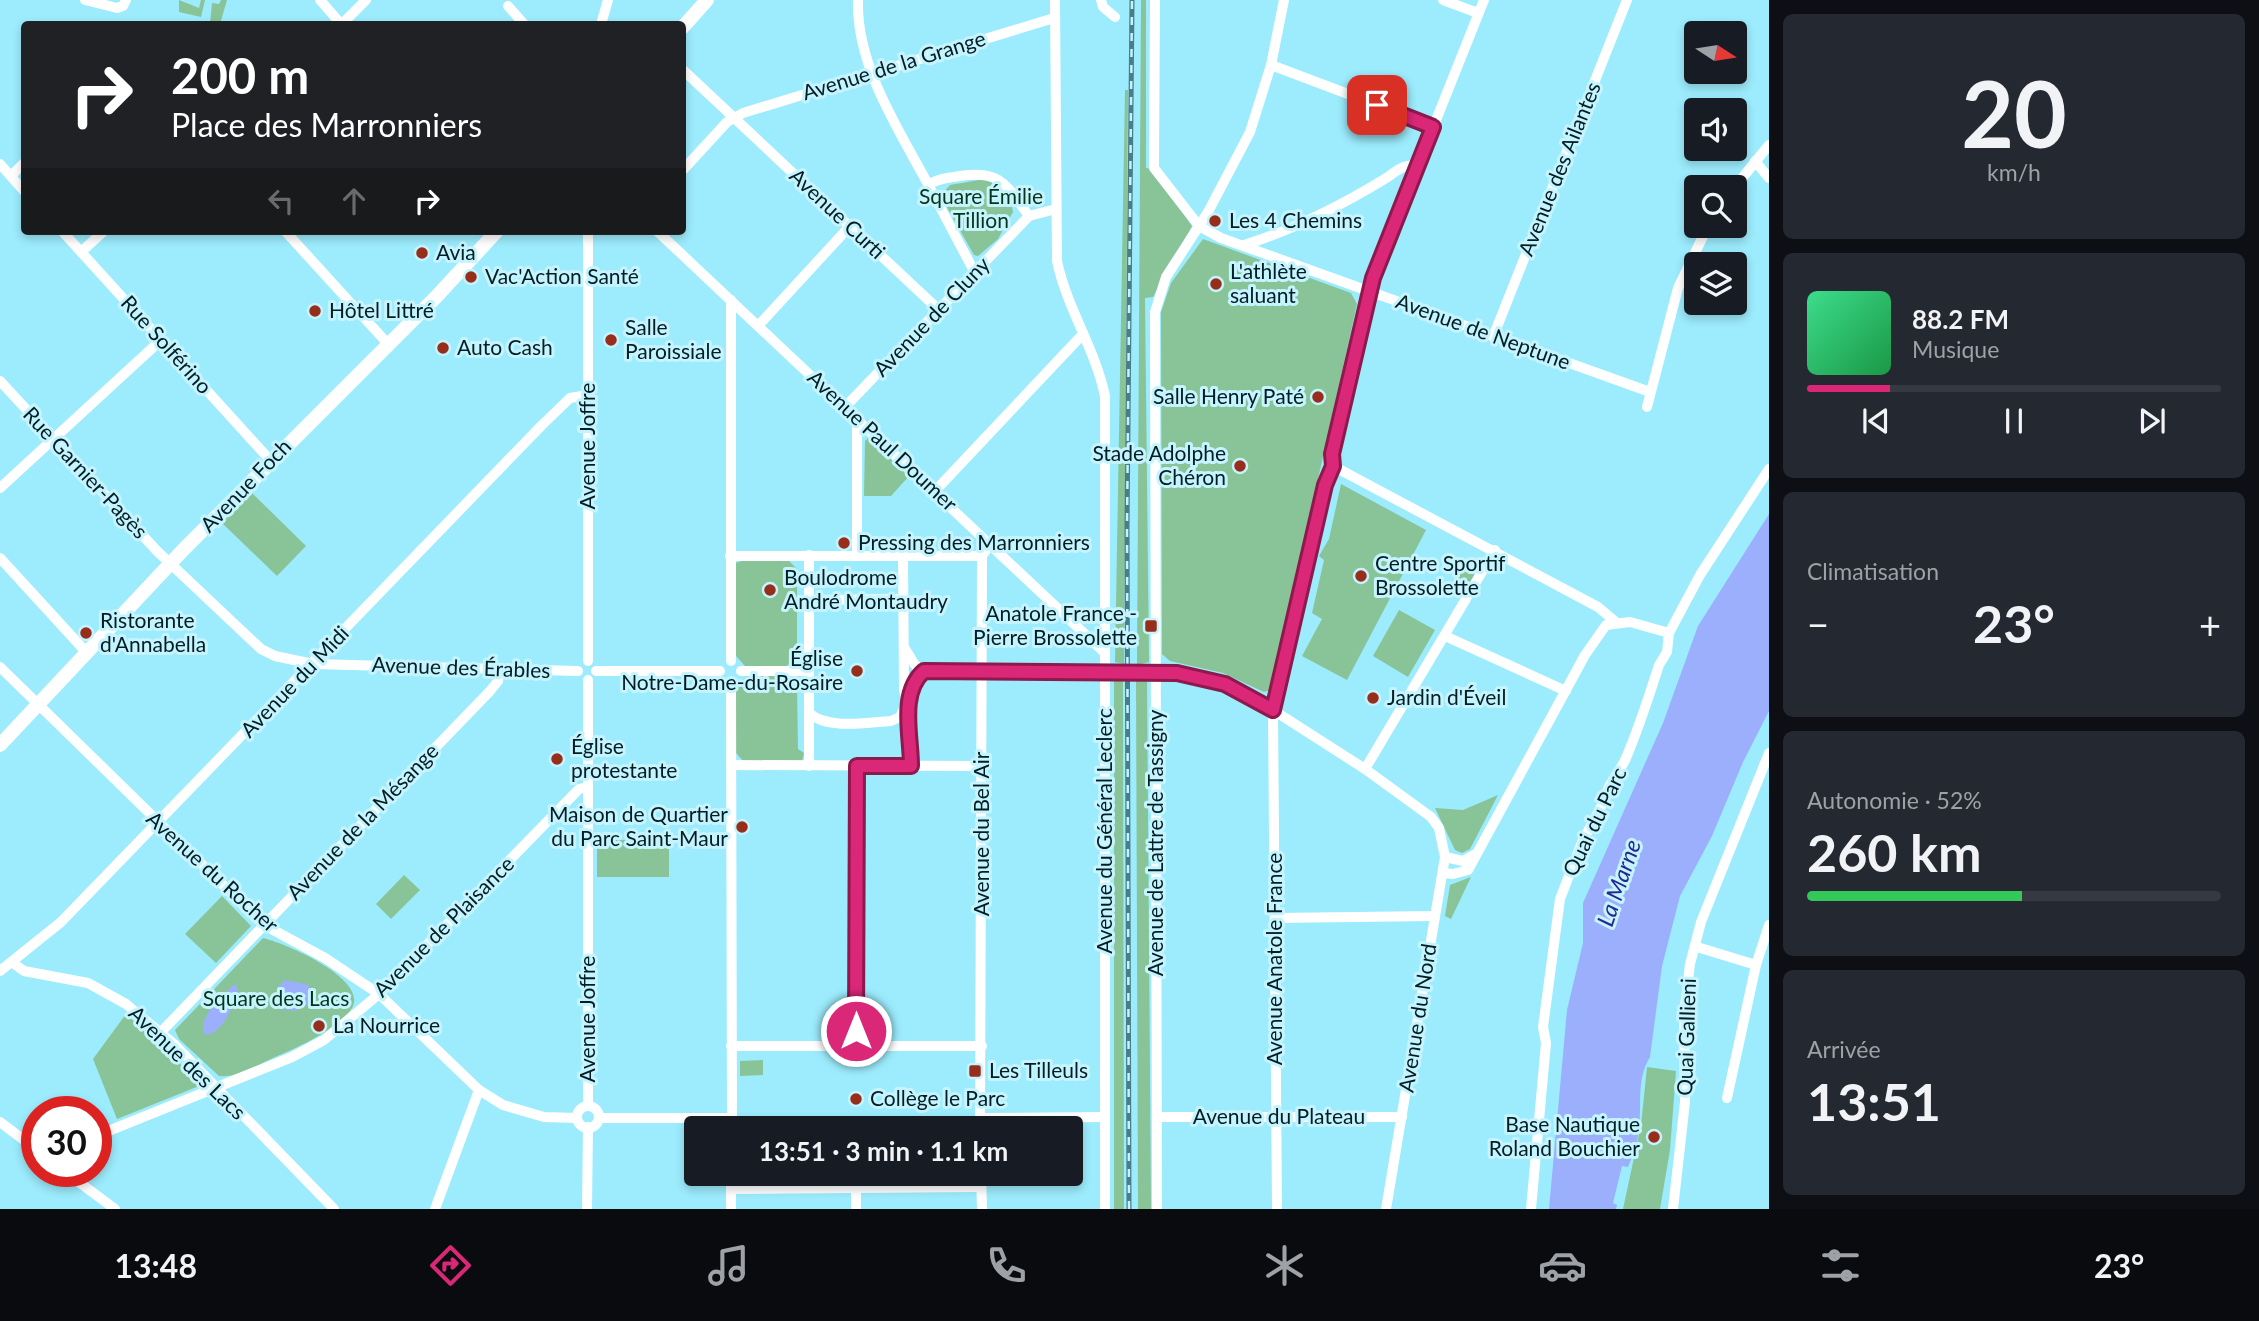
<!DOCTYPE html>
<html lang="fr">
<head>
<meta charset="utf-8">
<style>
  body { margin:0; font-family:Lato,sans-serif; background:#242831; color:#f1f3f6; height:100vh; display:flex; flex-direction:column; font-size:26px; white-space:nowrap }
  * { box-sizing:border-box; margin:0 }
  p { font-size:23px; color:#9ea1a6 }
  .icon { flex:none; width:38px; height:38px; fill:none; stroke:currentColor; stroke-width:2; stroke-linecap:round; stroke-linejoin:round }
  .map { position:relative; flex:1; overflow:hidden }
  .sheet { display:flex; flex-direction:column; gap:14px; padding:14px; background:#0d0f14; width:490px }
  .sheet>* { flex:none }
  .hud { position:absolute; left:21px; top:21px; width:665px; height:214px; border-radius:7px; box-shadow:0 4px 10px #0003; background:#202124; color:#fff; overflow:hidden }
  .needle { width:46px; rotate:102deg }
  .buttons { position:absolute; left:1684px; top:21px; display:grid; gap:14px }
  .buttons a { display:grid; place-items:center; width:63px; height:63px; border-radius:7px; background:#171b24; box-shadow:0 4px 10px #0003; font-size:35px }
  .speed { position:absolute; left:21px; top:1096px; display:flex; gap:14px; font-size:35px; font-weight:700; text-align:center }
  .speed>* { display:grid; place-content:center; width:91px; height:91px; border-radius:50%; background:#171b24; box-shadow:0 4px 10px #0003; line-height:1 }
  .speed .limit { border:10px solid #d22; background:#fff; color:#111 }
  .pin { position:absolute; display:grid; place-items:center; width:60px; height:60px; color:#fff; margin:-30px; border-radius:14px; box-shadow:0 4px 10px #0006 }
  .me { position:absolute; width:77px; margin:-38px; rotate:0deg; stroke-linejoin:round; filter:drop-shadow(0 0 5px #0008) }
  .turn { display:flex; align-items:center; gap:24px; height:147px; padding:0 35px; font-size:32px }
  .turn .icon { width:91px; height:91px; stroke-width:2.5 }
  .turn b { display:block; font-size:49px; line-height:60px }
  .lanes { display:flex; align-items:center; height:66px; padding:0 35px; background:#0003; justify-content:center; gap:35px; direction:ltr }
  .lanes .off { opacity:.35 }
  .big { font-size:52px; font-weight:700; line-height:1.1 }
  .sheet .widget { flex:1; display:flex; flex-direction:column; justify-content:center; gap:10px; min-width:0; padding:0 24px; border-radius:10px; background:#242831 }
  .sheet .dial { align-items:center; gap:0 }
  .dial b { font-size:91px; line-height:1 }
  .song { display:flex; align-items:center; gap:21px }
  .cover { width:84px; height:84px; border-radius:10px; background:linear-gradient(135deg,hsl(150 70% 55%),hsl(140 70% 35%)) }
  .played { height:7px; border-radius:4px; background:linear-gradient(90deg,#db2777 20%,#363941 20%) }
  .keys { display:flex; justify-content:space-around; direction:ltr }
  .heat { display:flex; justify-content:space-between; align-items:center; font-size:38px; direction:ltr }
  .charge { height:10px; border-radius:5px; background:linear-gradient(90deg,#34c759 52%,#363941 0) }
  .trip { position:absolute; left:684px; top:1116px; width:399px; height:70px; border-radius:7px; background:#171b24; box-shadow:0 4px 10px #0003; font-weight:700; line-height:70px; text-align:center }
  .tabs { display:flex; height:112px; justify-content:space-around; align-items:center; background:#090b0e; color:#9ea1a6 }
  .tabs .icon { width:49px; height:49px }
  .tabs .active { color:#db2777 }
  .tabs b { font-size:32px; color:#f1f3f6 }
  main { display:flex; flex:1; min-height:0 }
  .map>svg:first-child { display:block }
  .green { fill:#88c498 }
  .water { fill:#9baffd }
  .lines { fill:none; stroke-linecap:round; stroke-linejoin:round }
  .minor { stroke:#fff; stroke-width:10 }
  .major { stroke:#fff; stroke-width:14 }
  .rail-casing { stroke:#497e89; stroke-width:5 }
  .rail { stroke:#c6f4fe; stroke-width:2.5; stroke-dasharray:8; stroke-linecap:butt }
  .route-casing { stroke:#8e194d; stroke-width:18 }
  .route { stroke:#db2777; stroke-width:12 }
  .poi-dot { fill:#972e1b; stroke:#c6f4fe; stroke-width:2.5 }
  .labels { text-anchor:middle; stroke-width:6; stroke-linejoin:round; paint-order:stroke }
  .street-label { font-size:21px; fill:#001e24; stroke:#c6f4fe }
  .park-label { font-size:21px; fill:#063419; stroke:#c6f4fe }
  .poi-label { font-size:21px; fill:#001e24; stroke:#c6f4fe; text-anchor:start }
  .water-label { font-size:23px; font-style:italic; fill:#242794; stroke:#c6f4fe }
</style>
</head>
<body>
<main>
<div class="map">
<svg width="1769" height="1209" viewBox="0 0 1769 1209">
  <rect width="100%" height="100%" fill="#9cecfd"/>
  <g class="green">
    <polygon points="179,0 199,8 201,0 205,0 201,17 179,12"/>
    <polygon points="221,0 227,0 220,24 210,24 212,3 219,4"/>
    <polygon points="1141,0 1146,0 1146,168 1152,169 1192,226 1153,297 1145,298 1149,662 1137,665"/>
    <polygon points="1125,90 1128,90 1124,664 1115,662"/>
    <path d="M 985,179 C 1001,186 1010,195 1013,212 L 998,239 L 978,256 L 974,255 L 944,202 L 943,193 L 950,185 Z"/>
    <polygon points="1203,239 1351,293 1357,304 1271,690 1264,692 1223,673 1170,661 1162,654 1161,312 1171,283"/>
    <polygon points="868,438 909,476 891,496 864,496 865,441"/>
    <polygon points="1341,484 1426,530 1347,680 1302,656 1322,619 1312,613 1324,560 1319,556 1329,539"/>
    <polygon points="251,492 306,546 277,576 222,523"/>
    <polygon points="742,561 789,561 797,569 797,655 787,666 745,666 736,656 735,563"/>
    <polygon points="1462,563 1476,571 1465,592 1453,586 1450,592 1448,590"/>
    <polygon points="1399,610 1435,630 1408,677 1373,656"/>
    <polygon points="747,676 787,676 797,685 798,749 804,753 802,761 744,762 736,753 736,685"/>
    <polygon points="1114,678 1123,678 1124,1209 1114,1209"/>
    <polygon points="1136,678 1147,678 1151,1209 1138,1209"/>
    <polygon points="1498,795 1470,849 1462,853 1455,850 1435,808 1463,810"/>
    <rect x="597" y="840" width="72" height="37"/>
    <polygon points="404,875 420,890 391,919 376,904"/>
    <polygon points="1471,877 1451,919 1445,916 1450,885"/>
    <polygon points="222,896 251,926 216,963 185,934"/>
    <path d="M 263,938 C 285,943 369,979 352,1008 C 340,1028 297,1048 275,1057 C 259,1064 237,1078 219,1076 L 179,1039 L 175,1030 Z"/>
    <polygon points="126,1014 200,1082 199,1086 117,1119 93,1059"/>
    <polygon points="763,1060 763,1075 740,1076 740,1061"/>
    <polygon points="1647,1067 1676,1071 1670,1150 1660,1209 1623,1209 1641,1125"/>
    <polygon points="739,1174 801,1174 801,1177 744,1179"/>
  </g>
  <g class="water">
    <path d="M 1769,514 L 1769,711 L 1743,762 L 1712,836 L 1680,896 L 1662,966 L 1650,1057 C 1636,1079 1642,1105 1639,1129 C 1638,1142 1633,1155 1628,1167 L 1622,1166 L 1613,1203 L 1617,1205 L 1616,1209 L 1549,1209 L 1567,1010 L 1583,943 L 1583,903 L 1663,723 L 1698,626 Z"/>
    <polygon points="285,980 309,985 308,1004 295,1011 282,1009 278,987"/>
    <path d="M 235,984 L 238,989 C 234,1005 223,1034 205,1035 C 196,1018 223,994 235,984 Z"/>
  </g>
  <g class="lines">
    <g class="minor">
      <polyline points="85,0 117,8 123,6 126,0"/>
      <polyline points="320,0 341,24"/>
      <path d="M 858,0 C 856,67 900,131 930,188 C 945,216 960,245 975,273"/>
      <path d="M 1055,0 L 1057,261 C 1067,309 1095,348 1105,396 L 1105,1209"/>
      <polyline points="1101,0 1103,7 1115,17"/>
      <polyline points="1155,0 1154,168 1199,226 1221,238 1650,392"/>
      <polyline points="1443,0 1478,13"/>
      <polyline points="508,6 524,24"/>
      <polyline points="342,24 366,0"/>
      <polyline points="601,24 608,0"/>
      <polyline points="1271,65 1433,126"/>
      <polyline points="682,69 940,311"/>
      <polyline points="1755,161 1769,178"/>
      <polyline points="0,164 24,191"/>
      <polyline points="682,171 727,122 743,113 1054,18"/>
      <polyline points="11,176 24,163"/>
      <path d="M 928,185 C 938,178 949,178 960,176 C 1002,170 1006,185 1029,216"/>
      <polyline points="1734,188 1769,145"/>
      <polyline points="62,231 270,460"/>
      <polyline points="285,231 388,344"/>
      <polyline points="588,231 588,661"/>
      <polyline points="657,231 1105,653"/>
      <path d="M 1244,245 C 1293,230 1340,206 1383,180 C 1395,173 1403,163 1417,166"/>
      <polyline points="81,252 104,231"/>
      <polyline points="731,300 731,661"/>
      <polyline points="758,326 850,226"/>
      <polyline points="1493,337 1627,0"/>
      <polyline points="0,381 157,551 261,649 275,656 313,664 578,671"/>
      <polyline points="845,407 1029,216 1056,209"/>
      <polyline points="1647,407 1678,288 1708,226"/>
      <polyline points="857,418 857,555"/>
      <polyline points="1333,466 1598,607 1617,623"/>
      <polyline points="0,488 161,340"/>
      <polyline points="935,491 1083,334"/>
      <polyline points="730,556 982,556"/>
      <polyline points="903,556 904,690 910,713 911,766"/>
      <polyline points="0,558 87,653"/>
      <path d="M 904,599 L 809,600 L 809,713 C 827,730 867,722 891,721 L 900,717 L 906,704"/>
      <polyline points="809,600 809,555"/>
      <polyline points="1445,636 1566,691"/>
      <polyline points="904,647 915,665 924,671 1155,671 1198,676 1225,684 1262,703 1365,769 1431,817 1439,828 1445,857 1386,1209"/>
      <polyline points="0,667 264,925 325,958 379,994 479,1090 503,1105 544,1117 577,1118"/>
      <polyline points="596,671 720,671"/>
      <polyline points="741,671 809,671"/>
      <polyline points="731,682 732,1129"/>
      <polyline points="907,700 916,678 924,671"/>
      <polyline points="731,765 982,766"/>
      <polyline points="809,766 809,713"/>
      <polyline points="1365,769 1495,550"/>
      <polyline points="1445,857 1463,861 1476,854"/>
      <polyline points="1443,873 1453,874 1468,870 1585,655 1606,625 1630,622 1669,633"/>
      <polyline points="1275,918 1435,916"/>
      <polyline points="1697,947 1756,965"/>
      <polyline points="13,963 24,971 88,983 126,1004 174,1044 334,1209"/>
      <polyline points="0,971 61,922 542,425 570,398 588,395"/>
      <polyline points="161,1032 490,691 498,681 499,670"/>
      <polyline points="731,1046 982,1046"/>
      <polyline points="856,1046 857,766"/>
      <polyline points="1727,1098 1756,965 1769,925"/>
      <polyline points="588,1106 588,680"/>
      <circle cx="588" cy="1117" r="11"/>
      <polyline points="1157,1117 1402,1117"/>
      <polyline points="599,1118 732,1118"/>
      <polyline points="981,1118 1105,1117"/>
      <polyline points="0,1122 37,1150"/>
      <polyline points="980,1129 982,556 991,543"/>
      <polyline points="96,1136 292,1057 324,1040 379,994 579,789 587,787"/>
      <polyline points="64,1171 115,1209"/>
      <polyline points="981,1174 982,1209"/>
      <polyline points="856,1188 856,1209"/>
      <polyline points="731,1189 981,1187"/>
      <polyline points="435,1209 479,1090"/>
      <polyline points="587,1209 588,1127"/>
      <polyline points="731,1209 731,1174"/>
      <polyline points="1157,1209 1155,312 1166,277 1208,212 1250,132 1271,65 1284,0"/>
      <polyline points="1277,1209 1273,710 1325,485 1333,466 1332,454 1373,278 1484,0"/>
      <path d="M 1531,1209 L 1546,1043 L 1543,1027 L 1560,899 L 1582,842 L 1604,801 C 1607,784 1619,774 1626,758 C 1639,728 1649,696 1659,665 L 1667,652 L 1669,633 L 1700,575 L 1769,469"/>
      <polyline points="1673,1209 1685,1102 1684,1015 1690,964 1701,922 1769,753"/>
    </g>
    <g class="major">
      <polyline points="682,28 707,0"/>
      <polyline points="0,745 184,549 436,297 497,231"/>
    </g>
    <g class="rail-casing">
      <polyline id="rail" points="1129,1209 1127,527 1132,0"/>
    </g>
    <use href="#rail" class="rail"/>
  </g>
  <g class="lines">
    <g class="route-casing">
      <path id="route" d="M 856,1031 L 857,766 L 911,766 C 911,735 899,693 924,671 L 1177,673 L 1225,684 L 1273,710 L 1325,485 L 1333,466 L 1332,454 L 1373,278 L 1433,127 L 1377,105"/>
    </g>
    <use href="#route" class="route"/>
  </g>
  <g class="poi-dot">
    <circle cx="1215" cy="221" r="7"/>
    <circle cx="422" cy="253" r="7"/>
    <circle cx="471" cy="277" r="7"/>
    <circle cx="1216" cy="284" r="7"/>
    <circle cx="315" cy="311" r="7"/>
    <circle cx="611" cy="340" r="7"/>
    <circle cx="443" cy="348" r="7"/>
    <circle cx="1318" cy="397" r="7"/>
    <circle cx="1240" cy="466" r="7"/>
    <circle cx="844" cy="543" r="7"/>
    <circle cx="1361" cy="576" r="7"/>
    <circle cx="770" cy="590" r="7"/>
    <rect x="1144" y="619" width="14" height="14" rx="3.5"/>
    <circle cx="86" cy="633" r="7"/>
    <circle cx="857" cy="671" r="7"/>
    <circle cx="1373" cy="698" r="7"/>
    <circle cx="557" cy="759" r="7"/>
    <circle cx="742" cy="827" r="7"/>
    <circle cx="319" cy="1026" r="7"/>
    <rect x="968" y="1064" width="14" height="14" rx="3.5"/>
    <circle cx="856" cy="1099" r="7"/>
    <circle cx="1654" cy="1137" r="7"/>
  </g>
  <g class="labels">
    <g class="street-label">
      <text transform="translate(894 66) rotate(-17)" y="7">Avenue de la Grange</text>
      <text transform="translate(1560 169) rotate(-68)" y="7">Avenue des Ailantes</text>
      <text transform="translate(837 214) rotate(43)" y="7">Avenue Curti</text>
      <text transform="translate(932 317) rotate(-46)" y="7">Avenue de Cluny</text>
      <text transform="translate(1483 332) rotate(20)" y="7">Avenue de Neptune</text>
      <text transform="translate(166 345) rotate(48)" y="7">Rue Solférino</text>
      <text transform="translate(882 441) rotate(43)" y="7">Avenue Paul Doumer</text>
      <text transform="translate(588 446) rotate(-90)" y="7">Avenue Joffre</text>
      <text transform="translate(85 473) rotate(47)" y="7">Rue Garnier-Pagès</text>
      <text transform="translate(246 486) rotate(-46)" y="7">Avenue Foch</text>
      <text transform="translate(461 668) rotate(2)" y="7">Avenue des Érables</text>
      <text transform="translate(295 682) rotate(-46)" y="7">Avenue du Midi</text>
      <text transform="translate(363 822) rotate(-46)" y="7">Avenue de la Mésange</text>
      <text transform="translate(1595 822) rotate(-64)" y="7">Quai du Parc</text>
      <text transform="translate(1105 831) rotate(-90)" y="7">Avenue du Général Leclerc</text>
      <text transform="translate(982 834) rotate(-90)" y="7">Avenue du Bel Air</text>
      <text transform="translate(1156 843) rotate(-90)" y="7">Avenue de Lattre de Tassigny</text>
      <text transform="translate(212 872) rotate(42)" y="7">Avenue du Rocher</text>
      <text transform="translate(444 927) rotate(-45)" y="7">Avenue de Plaisance</text>
      <text transform="translate(1275 959) rotate(-90)" y="7">Avenue Anatole France</text>
      <text transform="translate(1418 1018) rotate(-81)" y="7">Avenue du Nord</text>
      <text transform="translate(588 1019) rotate(-90)" y="7">Avenue Joffre</text>
      <text transform="translate(1687 1037) rotate(-88)" y="7">Quai Gallieni</text>
      <text transform="translate(187 1063) rotate(44)" y="7">Avenue des Lacs</text>
      <text x="1279" y="1124">Avenue du Plateau</text>
    </g>
    <g class="park-label">
      <text x="981" y="204">Square Émilie<tspan x="981" dy="24">Tillion</tspan></text>
      <text x="276" y="1006">Square des Lacs</text>
    </g>
    <g class="poi-label">
      <text x="1229" y="228">Les 4 Chemins</text>
      <text x="436" y="260">Avia</text>
      <text x="1230" y="279">L'athlète<tspan x="1230" dy="24">saluant</tspan></text>
      <text x="485" y="284">Vac'Action Santé</text>
      <text x="329" y="318">Hôtel Littré</text>
      <text x="625" y="335">Salle<tspan x="625" dy="24">Paroissiale</tspan></text>
      <text x="457" y="355">Auto Cash</text>
      <text x="1304" y="404" text-anchor="end">Salle Henry Paté</text>
      <text x="1226" y="461" text-anchor="end">Stade Adolphe<tspan x="1226" dy="24">Chéron</tspan></text>
      <text x="858" y="550">Pressing des Marronniers</text>
      <text x="1375" y="571">Centre Sportif<tspan x="1375" dy="24">Brossolette</tspan></text>
      <text x="784" y="585">Boulodrome<tspan x="784" dy="24">André Montaudry</tspan></text>
      <text x="1137" y="621" text-anchor="end">Anatole France -<tspan x="1137" dy="24">Pierre Brossolette</tspan></text>
      <text x="100" y="628">Ristorante<tspan x="100" dy="24">d'Annabella</tspan></text>
      <text x="843" y="666" text-anchor="end">Église<tspan x="843" dy="24">Notre-Dame-du-Rosaire</tspan></text>
      <text x="1387" y="705">Jardin d'Éveil</text>
      <text x="571" y="754">Église<tspan x="571" dy="24">protestante</tspan></text>
      <text x="728" y="822" text-anchor="end">Maison de Quartier<tspan x="728" dy="24">du Parc Saint-Maur</tspan></text>
      <text x="333" y="1033">La Nourrice</text>
      <text x="989" y="1078">Les Tilleuls</text>
      <text x="870" y="1106">Collège le Parc</text>
      <text x="1640" y="1132" text-anchor="end">Base Nautique<tspan x="1640" dy="24">Roland Bouchier</tspan></text>
    </g>
    <g class="water-label">
      <text transform="translate(1619 883) rotate(-71)" y="8">La Marne</text>
    </g>
  </g>
</svg>
<div class="buttons">
<a><svg class="needle" viewBox="-14 -14 28 28"><path d="M0-13l5 13h-10z" fill="#e53935"/><path d="M0 13l5-13h-10z" fill="#9ea1a6"/></svg></a>
<a><svg class="icon" aria-label="sound" viewBox="0 0 24 24"><path d="M4 9h4l5-4v14l-5-4H4zM17 9q2 3 0 6"/></svg></a>
<a><svg class="icon" aria-label="search" viewBox="0 0 24 24"><circle cx="10" cy="10" r="6"/><path d="M15 15l6 6"/></svg></a>
<a><svg class="icon" aria-label="layers" viewBox="0 0 24 24"><path d="M12 4l9 5-9 5-9-5zM3 14l9 5 9-5"/></svg></a>
</div>
<div class="speed"><div class="limit">30</div></div>
<div class="pin" style="left:1377px;top:105px;background:#d93025"><svg class="icon" aria-label="arrive" viewBox="0 0 24 24"><path d="M6 21V4h12l-3 4 3 4H6"/></svg></div>
<svg class="me" style="left:856px;top:1031px" viewBox="-20 -20 40 40"><circle r="17" fill="#db2777" stroke="#fff" stroke-width="3"/><path d="M0-11L8 9 0 5-8 9z" fill="#fff"/></svg>
<div class="trip">13:51 · 3 min · 1.1 km</div>
<div class="hud">
<div class="turn"><svg class="icon" aria-label="right" viewBox="0 0 24 24"><path d="M7 20v-9h11M14 6l5 5-5 5"/></svg><div><b>200 m</b>Place des Marronniers</div></div>
<div class="lanes"><svg class="icon off" aria-label="left" viewBox="0 0 24 24"><path d="M17 20v-9H6M10 6l-5 5 5 5"/></svg><svg class="icon off" aria-label="ahead" viewBox="0 0 24 24"><path d="M12 20V5M6 11l6-6 6 6"/></svg><svg class="icon" aria-label="right" viewBox="0 0 24 24"><path d="M7 20v-9h11M14 6l5 5-5 5"/></svg></div>
</div>
</div>
<section class="sheet">
<div class="widget dial"><b>20</b><p>km/h</p></div>
<div class="widget">
<div class="song"><i class="cover"></i><div><b>88.2 FM</b><p>Musique</p></div></div>
<div class="played"></div>
<div class="keys"><svg class="icon" aria-label="previous" viewBox="0 0 24 24"><path d="M18 5L8 12l10 7zM5 5v14"/></svg><svg class="icon" aria-label="pause" viewBox="0 0 24 24"><path d="M8 5v14M16 5v14"/></svg><svg class="icon" aria-label="next" viewBox="0 0 24 24"><path d="M6 5l10 7-10 7zM19 5v14"/></svg></div>
</div>
<div class="widget"><p>Climatisation</p>
<div class="heat"><a>−</a><b class="big">23°</b><a>+</a></div>
</div>
<div class="widget"><p>Autonomie · 52%</p><b class="big">260 km</b><div class="charge"></div></div>
<div class="widget"><p>Arrivée</p><b class="big">13:51</b></div>
</section>
</main>
<nav class="tabs">
<b>13:48</b>
<svg class="icon active" aria-label="directions" viewBox="0 0 24 24"><path d="M12 3l9 9-9 9-9-9zM9 14v-3h6M13 9l2 2-2 2"/></svg>
<svg class="icon" aria-label="music" viewBox="0 0 24 24"><path d="M9 18V5l10-2v13"/><circle cx="6" cy="18" r="3"/><circle cx="16" cy="16" r="3"/></svg>
<svg class="icon" aria-label="phone" viewBox="0 0 24 24"><path d="M5 4h4l2 5-3 2q2 4 5 5l2-3 5 2v4C11 20 4 13 5 4z"/></svg>
<svg class="icon" aria-label="climate" viewBox="0 0 24 24"><path d="M12 3v18M4 7l16 10M4 17L20 7"/></svg>
<svg class="icon" aria-label="car" viewBox="0 0 24 24"><path d="M5 17H2v-5l4-1 3-4h7l3 4 3 1v5h-3M9 17h6M6 11h13"/><circle cx="7" cy="17" r="2"/><circle cx="17" cy="17" r="2"/></svg>
<svg class="icon" aria-label="filters" viewBox="0 0 24 24"><path d="M4 7h16M4 17h16"/><circle cx="9" cy="7" r="2"/><circle cx="15" cy="17" r="2"/></svg>
<b>23°</b>
</nav>
</body>
</html>
